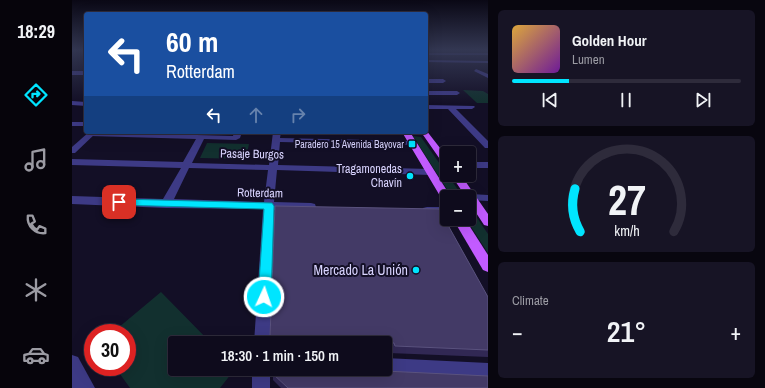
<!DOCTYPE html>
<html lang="en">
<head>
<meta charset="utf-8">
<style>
  body { margin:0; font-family:"Archivo Narrow",sans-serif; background:#171425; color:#f1f3f6; height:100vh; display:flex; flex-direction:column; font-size:15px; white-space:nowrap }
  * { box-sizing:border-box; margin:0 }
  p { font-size:13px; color:#9b9ba3 }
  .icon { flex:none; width:22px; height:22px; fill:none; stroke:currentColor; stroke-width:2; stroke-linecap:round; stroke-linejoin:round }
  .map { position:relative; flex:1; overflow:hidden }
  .side { display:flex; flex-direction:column; gap:10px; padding:10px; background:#08060f; width:277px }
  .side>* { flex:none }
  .top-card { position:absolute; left:12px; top:12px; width:344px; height:122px; border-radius:4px; box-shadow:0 4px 16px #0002,0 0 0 1px #2e2b3b; background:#1a4fa0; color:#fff; overflow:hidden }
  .fabs { position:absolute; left:368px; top:146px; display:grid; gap:8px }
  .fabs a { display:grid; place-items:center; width:36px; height:36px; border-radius:4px; background:#0e0b1c; box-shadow:0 4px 16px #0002,0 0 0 1px #2e2b3b; font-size:20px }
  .speed { position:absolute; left:12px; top:324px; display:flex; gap:8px; font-size:20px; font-weight:700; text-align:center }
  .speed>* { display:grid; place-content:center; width:52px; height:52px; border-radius:50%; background:#0e0b1c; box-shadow:0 4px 16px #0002,0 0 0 1px #2e2b3b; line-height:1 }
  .speed .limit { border:6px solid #d22; background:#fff; color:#111 }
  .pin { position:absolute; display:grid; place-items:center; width:34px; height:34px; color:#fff; margin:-17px; border-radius:8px; box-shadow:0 2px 6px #0006 }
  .me { position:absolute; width:44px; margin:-22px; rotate:3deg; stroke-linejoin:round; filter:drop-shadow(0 0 3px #0008) }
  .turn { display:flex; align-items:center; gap:14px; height:84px; padding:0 16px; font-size:18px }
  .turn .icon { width:52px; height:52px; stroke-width:2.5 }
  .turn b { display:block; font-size:28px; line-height:34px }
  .lanes { display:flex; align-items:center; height:38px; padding:0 16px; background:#0003; justify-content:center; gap:20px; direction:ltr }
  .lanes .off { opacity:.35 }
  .big { font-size:30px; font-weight:600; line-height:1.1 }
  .side .widget { flex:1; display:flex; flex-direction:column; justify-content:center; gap:6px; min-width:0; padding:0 14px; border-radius:6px; background:#171425 }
  .side .dial { align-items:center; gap:0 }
  .dial svg { height:104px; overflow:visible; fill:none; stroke:#2e2b3b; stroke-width:7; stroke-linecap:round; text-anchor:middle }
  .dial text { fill:#f1f3f6; stroke:none }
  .song { display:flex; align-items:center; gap:12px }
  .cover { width:48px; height:48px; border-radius:6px; background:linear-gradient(135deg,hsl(40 70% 55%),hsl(280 70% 35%)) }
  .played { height:4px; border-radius:2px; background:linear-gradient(90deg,#00e5ff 25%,#2e2b3b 25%) }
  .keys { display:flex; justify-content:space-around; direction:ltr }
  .heat { display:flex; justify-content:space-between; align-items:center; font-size:22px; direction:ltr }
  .trip { position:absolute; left:96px; top:336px; width:224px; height:40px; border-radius:4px; background:#0e0b1c; box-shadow:0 4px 16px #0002,0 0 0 1px #2e2b3b; font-weight:600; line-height:40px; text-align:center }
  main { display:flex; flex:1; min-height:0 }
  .dock { display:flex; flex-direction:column; width:72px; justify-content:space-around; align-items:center; background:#06040b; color:#9b9ba3 }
  .dock .icon { width:28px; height:28px }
  .dock .on { color:#00e5ff }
  .dock b { font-size:18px; color:#f1f3f6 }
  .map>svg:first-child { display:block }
  .green { fill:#12302f }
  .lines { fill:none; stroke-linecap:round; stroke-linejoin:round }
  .minor { fill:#3d3a85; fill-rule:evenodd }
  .tertiary { fill:#3d3a85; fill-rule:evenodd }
  .primary { fill:#c25bff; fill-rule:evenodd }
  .wall { fill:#312854 }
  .building { fill:#433a66; stroke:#5a527e }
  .route { fill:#00e5ff; stroke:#0095a6 }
  .poi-dot { fill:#00e5ff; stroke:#130f26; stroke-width:1.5 }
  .labels { text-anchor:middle; stroke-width:4; stroke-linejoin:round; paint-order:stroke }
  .far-poi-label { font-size:10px; fill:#d9d4ff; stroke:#130f26; text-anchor:end }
  .street-label { font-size:12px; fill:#d9d4ff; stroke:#130f26 }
  .poi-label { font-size:12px; fill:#d9d4ff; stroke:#130f26; text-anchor:end }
  .near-poi-label { font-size:14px; fill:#d9d4ff; stroke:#130f26; text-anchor:end }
</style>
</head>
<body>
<main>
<nav class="dock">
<b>18:29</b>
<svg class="icon on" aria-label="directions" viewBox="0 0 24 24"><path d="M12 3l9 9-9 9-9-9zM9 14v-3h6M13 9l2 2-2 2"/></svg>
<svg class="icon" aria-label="music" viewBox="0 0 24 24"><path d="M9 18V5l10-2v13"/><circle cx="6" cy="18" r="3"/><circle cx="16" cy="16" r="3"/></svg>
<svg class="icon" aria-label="phone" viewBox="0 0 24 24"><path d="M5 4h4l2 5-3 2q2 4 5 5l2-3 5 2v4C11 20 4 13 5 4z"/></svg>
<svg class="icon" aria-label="climate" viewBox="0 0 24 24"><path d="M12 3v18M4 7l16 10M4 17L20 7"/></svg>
<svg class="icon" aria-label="car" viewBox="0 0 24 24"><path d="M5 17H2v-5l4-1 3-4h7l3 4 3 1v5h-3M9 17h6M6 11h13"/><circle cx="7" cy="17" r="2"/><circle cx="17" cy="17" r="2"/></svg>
</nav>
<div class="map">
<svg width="416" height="388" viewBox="0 0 416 388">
  <rect width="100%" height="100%" fill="#130f26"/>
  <g class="green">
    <polygon points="391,90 411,91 416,94 416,103 405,103"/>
    <polygon points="341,136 349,137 391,197 380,197"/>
    <polygon points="135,143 177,144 174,159 128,158"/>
    <polygon points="397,206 416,234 416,253 394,219 397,219"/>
    <polygon points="89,292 139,343 103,343 103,369 163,369 148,388 58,388 43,367 55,367 55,333 40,333"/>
  </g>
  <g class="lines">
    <g class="minor">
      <rect x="354" y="53" width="62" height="2"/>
      <polygon points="354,60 416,61 416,63 354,62"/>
      <polygon points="404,69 416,74 416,78 402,71"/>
      <rect x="0" y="71" width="14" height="4"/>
      <polygon points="354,79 371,79 374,81 371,83 354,83"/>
      <polygon points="354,91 385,91 388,93 385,95 354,95"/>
      <polygon points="0,101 14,102 14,106 0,105"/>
      <polygon points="354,105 402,106 403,107 400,109 384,109 416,141 416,148 413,148 376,109 354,109"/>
      <rect x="0" y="122" width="14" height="4"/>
      <path d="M 15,132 L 161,136 L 162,132 L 170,132 L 168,138 L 164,140 L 132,139 L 120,163 L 197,165 L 201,132 L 209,132 L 208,138 L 341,141 L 344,141 L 344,145 L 208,142 L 206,165 L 358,169 L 363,172 L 358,175 L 205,170 L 202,202 L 239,203 L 243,204 L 244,207 L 243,210 L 239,211 L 202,210 L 198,343 L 182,343 L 191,209 L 94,208 L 0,204 L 0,196 L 91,199 L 109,168 L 0,165 L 0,159 L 111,162 L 124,139 L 18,136 L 15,136 ZM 117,168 L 196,170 L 192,202 L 102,199 Z"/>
      <rect x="397" y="162" width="19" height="6"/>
      <polygon points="399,194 416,195 416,201 397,200 397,197 394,197"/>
      <polygon points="355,207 375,207 375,215 351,214 350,211 351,208"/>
      <polygon points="0,355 6,357 23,388 0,388"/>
      <polygon points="313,358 416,363 416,381 313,376 307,373 305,369 313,369"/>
      <rect x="180" y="369" width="18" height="19"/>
    </g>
    <polygon class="tertiary" points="17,132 25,132 3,153 0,153 0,147"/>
    <g class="primary">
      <polygon points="354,130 375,157 375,166 372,165 349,132 354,132"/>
      <polygon points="330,132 338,132 379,197 375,197 375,202 371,201"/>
      <polygon points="379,175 389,175 416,214 416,226 412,225 397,202 397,197 394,197"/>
      <polygon points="381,219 393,219 416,255 416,272 411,270"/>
    </g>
  </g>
  <g class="wall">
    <polygon points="416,297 416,357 317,353 317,350 313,350 313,343 199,343 198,337"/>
    <polygon points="201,374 416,388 209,388 201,380"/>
  </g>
  <g class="building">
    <polygon points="203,206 367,209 416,297 416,350 323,346 322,343 198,337"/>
    <polygon points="202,369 271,369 416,376 416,388 216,388 201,374"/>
  </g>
  <linearGradient id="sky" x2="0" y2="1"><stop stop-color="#0a0815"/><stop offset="0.48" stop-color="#333752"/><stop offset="1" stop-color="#333752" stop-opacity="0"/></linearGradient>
  <rect width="416" height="104" fill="url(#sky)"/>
  <polygon class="route" points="47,199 200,203 202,206 199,297 197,302 192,303 188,302 186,297 192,209 47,205 43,202"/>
  <g class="poi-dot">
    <rect x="336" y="140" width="8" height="8" rx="2"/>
    <circle cx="338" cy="176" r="4"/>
    <circle cx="344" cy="270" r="4"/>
  </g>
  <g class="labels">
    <g class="far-poi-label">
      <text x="332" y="148">Paradero 15 Avenida Bayovar</text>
    </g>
    <g class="street-label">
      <text transform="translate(180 154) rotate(1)" y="4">Pasaje Burgos</text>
      <text transform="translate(188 193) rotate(1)" y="4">Rotterdam</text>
    </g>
    <g class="poi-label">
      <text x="330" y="173">Tragamonedas<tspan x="330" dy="14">Chavín</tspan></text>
    </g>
    <g class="near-poi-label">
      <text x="336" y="275">Mercado La Unión</text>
    </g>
  </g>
</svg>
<div class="fabs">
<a>+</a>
<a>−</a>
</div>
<div class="speed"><div class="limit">30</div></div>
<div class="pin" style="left:47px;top:202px;background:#d93025"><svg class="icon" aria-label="arrive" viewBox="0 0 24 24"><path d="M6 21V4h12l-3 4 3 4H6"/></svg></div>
<svg class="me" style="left:192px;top:297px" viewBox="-20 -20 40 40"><circle r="17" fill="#00e5ff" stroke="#fff" stroke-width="3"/><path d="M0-11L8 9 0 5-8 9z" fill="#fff"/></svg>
<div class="trip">18:30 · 1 min · 150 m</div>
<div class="top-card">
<div class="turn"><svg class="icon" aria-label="left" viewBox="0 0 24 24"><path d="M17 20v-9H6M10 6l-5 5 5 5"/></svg><div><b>60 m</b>Rotterdam</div></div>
<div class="lanes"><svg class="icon" aria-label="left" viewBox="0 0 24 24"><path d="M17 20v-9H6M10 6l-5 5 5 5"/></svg><svg class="icon off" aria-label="ahead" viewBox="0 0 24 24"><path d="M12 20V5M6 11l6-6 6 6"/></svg><svg class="icon off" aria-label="right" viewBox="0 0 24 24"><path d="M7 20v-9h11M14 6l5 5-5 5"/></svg></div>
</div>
</div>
<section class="side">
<div class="widget">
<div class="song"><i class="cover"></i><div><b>Golden Hour</b><p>Lumen</p></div></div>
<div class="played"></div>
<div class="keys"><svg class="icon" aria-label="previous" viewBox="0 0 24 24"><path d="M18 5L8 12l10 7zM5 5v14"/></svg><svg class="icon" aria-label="pause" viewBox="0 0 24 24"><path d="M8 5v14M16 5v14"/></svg><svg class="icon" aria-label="next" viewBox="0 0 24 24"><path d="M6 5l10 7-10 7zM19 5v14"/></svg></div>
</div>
<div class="widget dial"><svg viewBox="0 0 100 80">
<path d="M14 69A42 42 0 1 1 86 69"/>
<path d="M14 69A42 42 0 0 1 10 36" stroke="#00e5ff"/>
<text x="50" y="56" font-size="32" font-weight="700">27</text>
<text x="50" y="72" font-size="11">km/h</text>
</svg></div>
<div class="widget"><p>Climate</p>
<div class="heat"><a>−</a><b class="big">21°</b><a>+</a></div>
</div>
</section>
</main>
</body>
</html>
